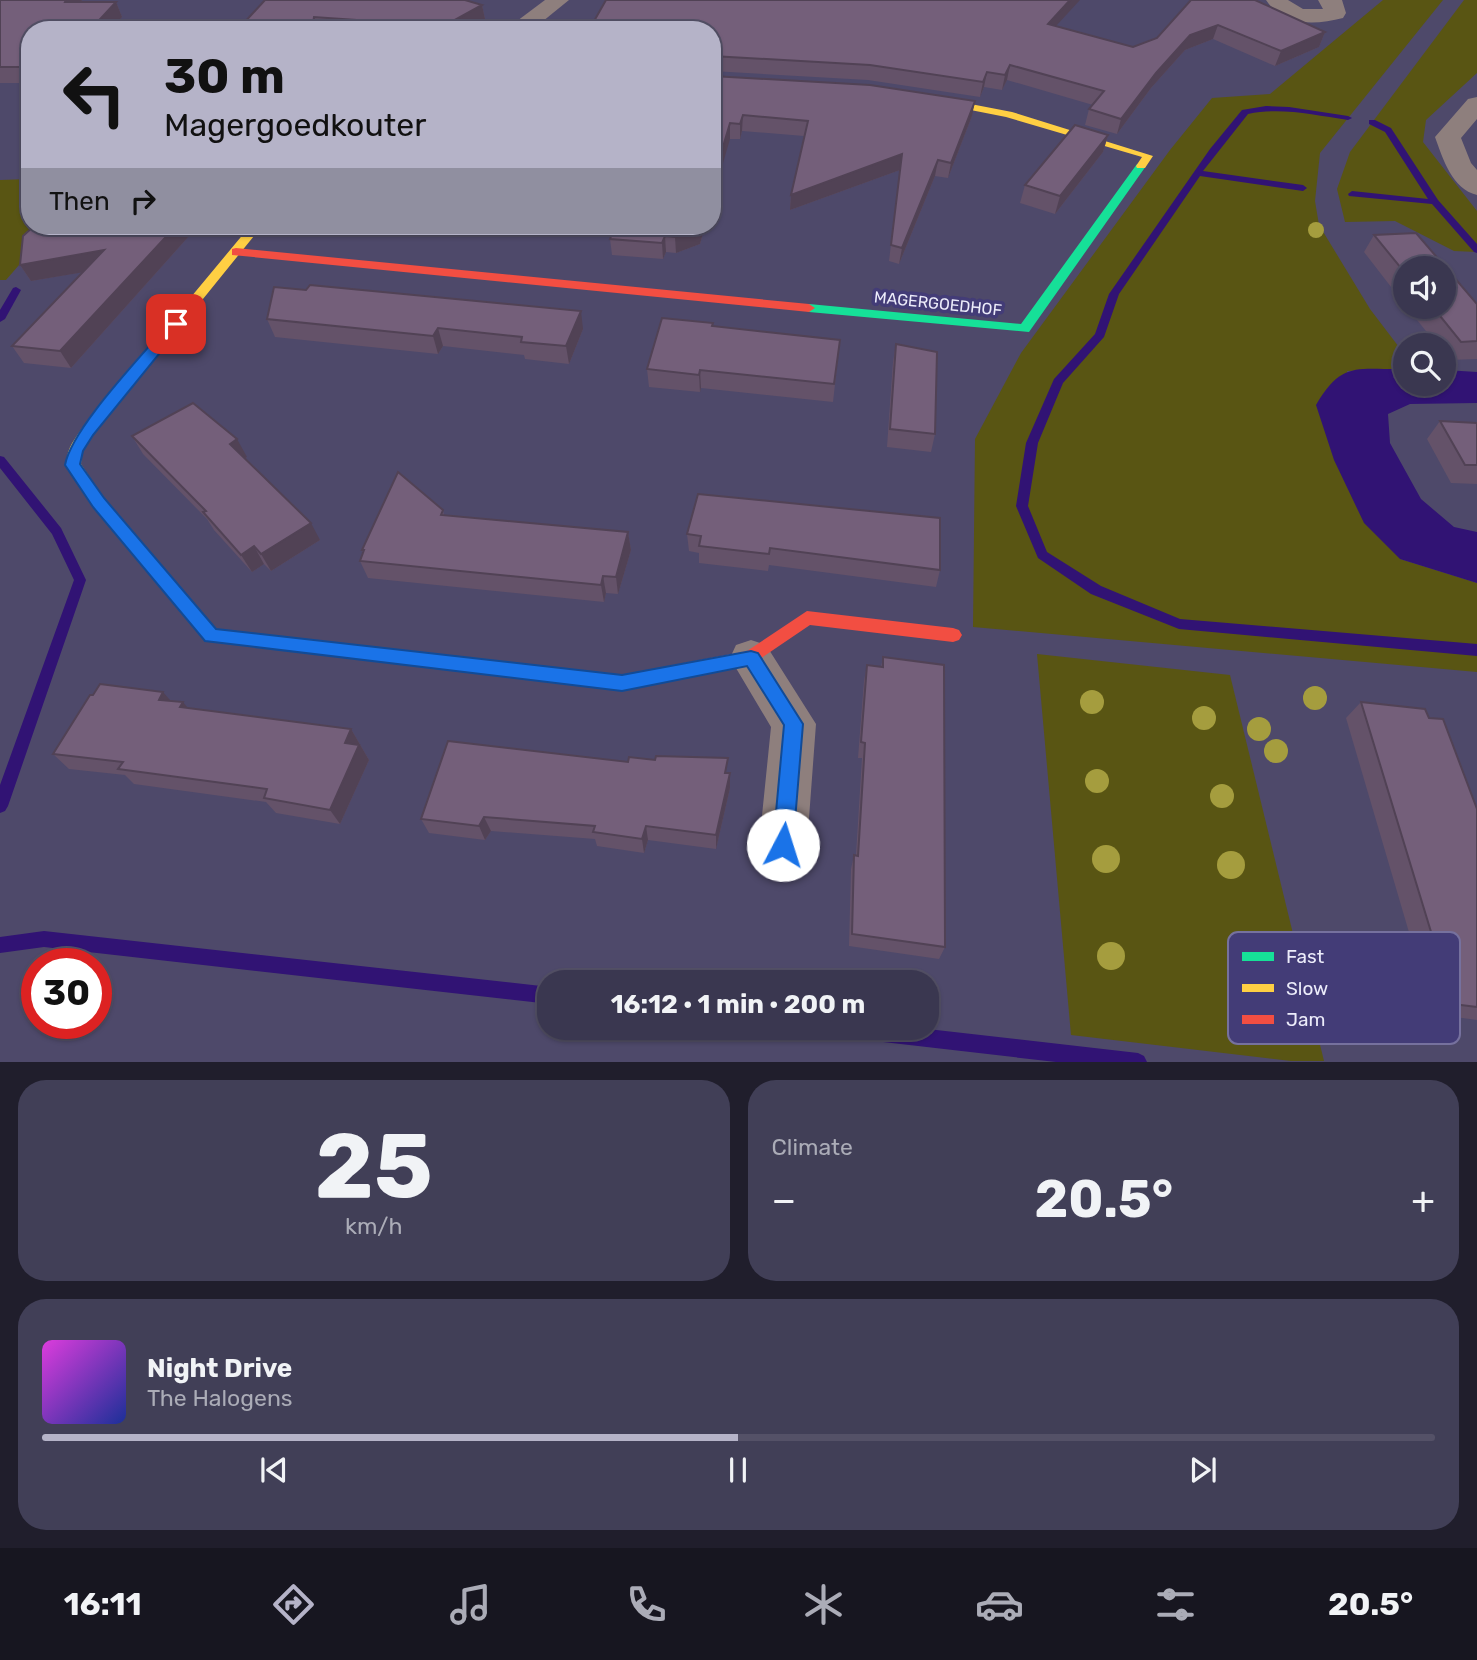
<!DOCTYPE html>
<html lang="en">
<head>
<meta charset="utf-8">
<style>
  body { margin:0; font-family:Rubik,sans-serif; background:#413f57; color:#f1f3f6; height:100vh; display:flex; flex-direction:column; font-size:26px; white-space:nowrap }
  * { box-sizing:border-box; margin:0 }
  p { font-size:23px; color:#abacb7 }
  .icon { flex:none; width:38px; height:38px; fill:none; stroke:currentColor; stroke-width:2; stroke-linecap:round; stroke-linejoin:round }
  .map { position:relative; height:1062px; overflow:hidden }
  .sheet { display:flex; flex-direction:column; gap:18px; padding:18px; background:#201e2c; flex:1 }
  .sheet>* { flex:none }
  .guide { position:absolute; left:21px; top:21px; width:700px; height:214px; border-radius:28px; box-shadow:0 2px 5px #0004,0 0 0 2px #545167; background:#b5b3c8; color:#111; overflow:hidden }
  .controls { position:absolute; left:1393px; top:256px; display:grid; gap:14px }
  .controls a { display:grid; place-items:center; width:63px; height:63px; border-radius:50%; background:#3a3750; box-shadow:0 2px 5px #0004,0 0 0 2px #545167; font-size:35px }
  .speed { position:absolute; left:21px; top:948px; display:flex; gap:14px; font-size:35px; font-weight:700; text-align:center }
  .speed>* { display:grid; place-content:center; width:91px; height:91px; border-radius:50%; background:#3a3750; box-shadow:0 2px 5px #0004,0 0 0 2px #545167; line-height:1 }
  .speed .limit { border:10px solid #d22; background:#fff; color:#111 }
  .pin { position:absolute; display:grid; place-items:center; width:60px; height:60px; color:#fff; margin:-30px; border-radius:14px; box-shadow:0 4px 10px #0006 }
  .me { position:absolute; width:77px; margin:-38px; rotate:5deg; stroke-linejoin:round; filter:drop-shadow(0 0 5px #0008) }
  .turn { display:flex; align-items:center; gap:24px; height:147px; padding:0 28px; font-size:32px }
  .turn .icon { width:91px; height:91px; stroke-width:2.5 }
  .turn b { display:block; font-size:49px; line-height:60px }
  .then { display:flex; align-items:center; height:66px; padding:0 28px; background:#0003; gap:14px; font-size:26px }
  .big { font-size:52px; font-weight:700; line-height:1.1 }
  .sheet .card { flex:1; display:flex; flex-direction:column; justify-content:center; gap:10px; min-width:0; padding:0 24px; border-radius:28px; background:#413f57 }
  .sheet .dial { align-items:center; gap:0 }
  .dial b { font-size:91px; line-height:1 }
  .song { display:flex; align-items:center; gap:21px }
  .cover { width:84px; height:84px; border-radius:10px; background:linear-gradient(135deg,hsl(300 70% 55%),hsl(230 70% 35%)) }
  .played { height:7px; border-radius:4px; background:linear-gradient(90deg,#b5b3c8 50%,#545167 50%) }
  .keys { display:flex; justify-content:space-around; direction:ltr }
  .heat { display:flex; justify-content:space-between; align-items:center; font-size:38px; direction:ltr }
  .sheet .tiles { flex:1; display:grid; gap:18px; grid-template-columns:1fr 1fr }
  .card:last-child { grid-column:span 2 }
  .trip { position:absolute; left:537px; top:970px; width:402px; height:70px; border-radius:28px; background:#3a3750; box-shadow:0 2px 5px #0004,0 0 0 2px #545167; font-weight:700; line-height:70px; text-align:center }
  .tabs { display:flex; height:112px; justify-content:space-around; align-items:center; background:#171620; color:#abacb7 }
  .tabs .icon { width:49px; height:49px }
  .tabs .current { color:#b5b3c8 }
  .tabs b { font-size:32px; color:#f1f3f6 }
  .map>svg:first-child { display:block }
  .green { fill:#595513 }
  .water { fill:#311374 }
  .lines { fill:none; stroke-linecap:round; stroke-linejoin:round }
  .stream { fill:#311374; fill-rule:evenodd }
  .street { fill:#8e7f7d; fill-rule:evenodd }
  .fast { fill:#16e098; fill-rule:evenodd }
  .slow { fill:#ffcf43; fill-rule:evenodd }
  .jam { fill:#f24e42; fill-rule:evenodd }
  .tree { fill:#a59d3e }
  .wall { fill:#645269 }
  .shaded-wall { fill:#514255 }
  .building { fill:#745f7a; stroke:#514255; stroke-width:2 }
  .route { fill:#1a73e8; stroke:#114b97; stroke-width:2 }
  .labels { text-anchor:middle; stroke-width:7; stroke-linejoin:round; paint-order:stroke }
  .far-street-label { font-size:16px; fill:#ececfa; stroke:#433c77 }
  .key { fill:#433c77; stroke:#76719e; stroke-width:2 }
  .key-label { font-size:19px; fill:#ececfa }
</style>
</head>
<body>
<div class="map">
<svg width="1477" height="1062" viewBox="0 0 1477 1062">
  <rect width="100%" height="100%" fill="#4e496a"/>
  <g class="green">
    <polygon points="1383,0 1443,0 1320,153 1315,201 1319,225 1370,309 1405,355 1405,369 1347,371 1400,559 1477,583 1477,672 973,627 975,439 1021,353 1170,150 1212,98 1270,94"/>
    <polygon points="1464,0 1477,0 1477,73 1426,120 1423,142 1477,211 1477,252 1454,251 1395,221 1345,222 1337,189 1350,152"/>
    <polygon points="30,179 30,226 53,226 6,280 0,280 0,180"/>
    <polygon points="1037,654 1230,675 1324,1061 1291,1061 1071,1035"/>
  </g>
  <path class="water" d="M 1405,369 L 1405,383 L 1444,383 L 1445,370 L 1477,372 L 1477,403 L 1410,404 L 1388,414 L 1390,443 L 1421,499 L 1454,527 L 1477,532 L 1477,583 L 1400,559 L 1364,523 L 1334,460 L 1316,405 C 1342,360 1358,370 1405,369 Z"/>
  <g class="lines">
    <g class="stream">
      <path d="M 1266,106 L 1289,107 L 1348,116 L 1352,118 L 1348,120 C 1314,115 1281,107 1248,114 L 1203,171 L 1303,185 L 1307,188 L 1303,191 L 1200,176 L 1119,294 L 1104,337 L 1063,383 L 1038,443 L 1028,506 L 1047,552 L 1101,586 L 1180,619 L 1477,644 L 1477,656 L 1179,629 L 1091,594 L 1038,558 L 1016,506 L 1026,443 L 1054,379 L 1095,334 L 1109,294 L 1210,149 L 1242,110 Z"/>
      <polygon points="1369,120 1375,120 1391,128 1438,200 1477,244 1477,253 1474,252 1432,204 1349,196 1348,194 1352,191 1428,199 1385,132 1369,124"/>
      <polygon points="16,287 21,290 5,319 0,322 0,310 13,288"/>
      <polygon points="0,456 4,457 61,528 86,580 8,806 5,811 0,813 0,785 74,580 52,534 0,468"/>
      <polygon points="44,931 550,987 550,1004 44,947 0,953 0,937"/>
      <polygon points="822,1027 910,1027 1138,1053 1144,1056 1147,1062 1056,1062 831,1036 825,1033"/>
    </g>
    <g class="street">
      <polygon points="545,0 569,0 532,30 505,30"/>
      <path d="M 1266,0 L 1288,0 L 1303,9 L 1323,9 L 1318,0 L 1342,0 L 1346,13 L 1343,18 C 1315,25 1284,27 1266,0 Z"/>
      <path d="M 1477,97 L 1477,119 L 1461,138 L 1471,163 L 1477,170 L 1477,195 C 1452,189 1443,159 1435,137 L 1468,99 Z"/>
      <polygon points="751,640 766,645 816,724 807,845 800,862 783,869 766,862 759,845 771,727 730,658 736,645"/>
    </g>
    <g class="fast">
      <polygon points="1141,163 1146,166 1029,332 809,312 803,308 809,304 1021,324 1137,164"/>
      <polygon points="144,550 150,552 216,629 455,657 461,659 464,664 461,669 455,671 205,641 138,560 136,556 138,552"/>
    </g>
    <g class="slow">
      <polygon points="924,95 1012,112 1153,156 1145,168 1137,168 1136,166 1142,157 1006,117 920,100 919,98"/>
      <path d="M 250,226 L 262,226 L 93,435 L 82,451 L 81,464 L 104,499 L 152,556 L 150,560 L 138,560 L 94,507 L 68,469 C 63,453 74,440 83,427 Z"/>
    </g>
    <g class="jam">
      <polygon points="236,248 809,304 815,308 809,312 232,255 232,249"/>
      <polygon points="807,611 953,628 959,630 962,635 959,640 953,642 810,625 751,665 622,691 455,671 449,669 446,664 449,659 455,657 622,675 747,651"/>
    </g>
  </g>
  <g class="tree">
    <circle cx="1316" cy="230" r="8"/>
    <circle cx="1315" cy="698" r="12"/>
    <circle cx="1092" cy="702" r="12"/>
    <circle cx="1204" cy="718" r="12"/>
    <circle cx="1259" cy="729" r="12"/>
    <circle cx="1276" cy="751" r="12"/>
    <circle cx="1097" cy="781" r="12"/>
    <circle cx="1222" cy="796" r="12"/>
    <circle cx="1106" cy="859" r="14"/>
    <circle cx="1231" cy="865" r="14"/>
    <circle cx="1111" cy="956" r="14"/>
  </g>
  <g class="wall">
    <polygon points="0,0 82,0 81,2 116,2 122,17 112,28 242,25 265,0 482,5 485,19 467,30 30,30 30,87 27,83 0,83"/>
    <polygon points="1191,0 1325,32 1319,47 1275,66 1213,39 1185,50 1151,88 1117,134 1085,125 1089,109 1093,105 1007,80 1002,90 984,87 980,97 868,80 712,71 712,30 1056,26 1133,47 1157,38"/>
    <polygon points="712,76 972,116 948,178 935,176 899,264 889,261 900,170 790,210 791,195 804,136 742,131 740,139 730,139"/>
    <polygon points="1108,135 1103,152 1055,214 1020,203 1025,185"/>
    <polygon points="34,226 198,226 71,368 24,363 12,346 83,272 31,281 20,265"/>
    <polygon points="615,226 705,226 700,244 676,253 666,252 663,259 612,255 610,239"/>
    <polygon points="1374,235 1477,304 1477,359 1449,360 1444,354 1444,345 1437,345 1406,306 1444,306 1405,268 1405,305 1364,252"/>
    <polygon points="267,319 583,329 569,364 525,359 524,355 443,346 438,354 275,337"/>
    <polygon points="713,323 713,327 840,340 833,402 701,388 700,392 649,387 647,369"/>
    <polygon points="896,344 935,434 931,452 887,447 893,362"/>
    <polygon points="1440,421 1477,423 1477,484 1451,483 1427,439"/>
    <polygon points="132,436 247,457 245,458 320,540 271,571 264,564 252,572 214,530 207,519 143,454"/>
    <polygon points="443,510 444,515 628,532 631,550 618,594 606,593 604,602 368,578 360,561 363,553 362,550"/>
    <polygon points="687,534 940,570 936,587 769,565 768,571 699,563 699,553 689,551"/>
    <polygon points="883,657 945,947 939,959 849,946 851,869 854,855 856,855 862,758 858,758 864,681 867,665 881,667"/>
    <polygon points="171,701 188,709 351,729 369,760 340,824 276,813 266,802 134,784 125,775 69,769 53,754"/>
    <polygon points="1361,702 1477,809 1477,1020 1433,1014 1346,718"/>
    <polygon points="728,773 730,788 716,849 648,840 644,853 597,846 595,839 491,831 485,840 429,833 421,819"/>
  </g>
  <g class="shaded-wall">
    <polygon points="66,0 82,0 72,17 65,2"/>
    <polygon points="1070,0 1080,0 1045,38 1048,24"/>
    <polygon points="116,2 122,17 111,30 91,29"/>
    <polygon points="482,5 485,19 467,30 445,30 444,26"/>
    <polygon points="314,17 318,30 312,30"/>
    <polygon points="1218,25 1213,39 1185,50 1151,88 1117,134 1121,119 1156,73 1190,35"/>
    <polygon points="1325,32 1319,47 1275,66 1281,51"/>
    <polygon points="1010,65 1007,80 1002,90 1005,75"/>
    <polygon points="987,72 984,87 980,97 983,82"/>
    <polygon points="975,101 972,116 948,178 951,163"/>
    <polygon points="743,115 742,131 740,139 740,124"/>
    <polygon points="730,123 730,139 712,201 712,184"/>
    <polygon points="1108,135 1103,152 1055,214 1060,196"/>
    <polygon points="902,154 900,170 790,210 791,195"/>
    <polygon points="938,160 935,176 899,264 902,248"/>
    <polygon points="176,226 198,226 71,368 60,351"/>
    <polygon points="700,226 705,226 700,244 676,253 675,237"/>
    <polygon points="665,236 666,252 663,259 662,243"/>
    <polygon points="104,250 114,267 31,281 20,265"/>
    <polygon points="581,311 583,329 569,364 566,346"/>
    <polygon points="438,328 443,346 438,354 433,336"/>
    <polygon points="700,370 701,388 700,392 699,375"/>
    <polygon points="237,439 247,457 240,461 230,444"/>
    <polygon points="311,523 320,540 271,571 261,554"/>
    <polygon points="628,532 631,550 618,594 616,577"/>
    <polygon points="254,546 264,564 252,572 241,555"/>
    <polygon points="603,576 606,593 604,602 601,585"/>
    <polygon points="163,692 177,708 159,700"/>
    <polygon points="183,702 196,718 180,707"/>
    <polygon points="351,729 369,760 340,824 330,810 345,743"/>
    <polygon points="730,773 730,788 716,849 716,835"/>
    <polygon points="484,817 491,831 485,840 479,826"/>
    <polygon points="646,826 648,840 644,853 642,839"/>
  </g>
  <g class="building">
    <polygon points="0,0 66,0 65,2 116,2 91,29 242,25 265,0 465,0 482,5 444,26 314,17 312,30 30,30 30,72 22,73 27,67 0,67"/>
    <polygon points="606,0 1070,0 1048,24 1133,47 1157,38 1191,0 1255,0 1325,32 1281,51 1218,25 1190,35 1156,73 1121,119 1089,109 1104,91 1010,65 1005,75 987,72 983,82 870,65 712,56 712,30 589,30"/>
    <polygon points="712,76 870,85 975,101 951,163 938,160 902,248 891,245 902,154 791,195 808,121 743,115 740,124 730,123 712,184"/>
    <polygon points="1075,125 1108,135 1060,196 1025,185"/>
    <polygon points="34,226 176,226 60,351 12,346 104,250 20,265 23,236"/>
    <polygon points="615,226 700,226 699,228 675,237 665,236 662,243 610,239"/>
    <polygon points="1416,233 1477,304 1477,341 1461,342 1432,306 1444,306 1444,268 1405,268 1405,273 1374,235"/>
    <polygon points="310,285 581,311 566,346 521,342 522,337 438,328 433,336 267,319 274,287 306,290"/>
    <polygon points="662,318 713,323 712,326 840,340 834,384 700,370 699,375 647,369"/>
    <polygon points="896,344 937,352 935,434 890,429"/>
    <polygon points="193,403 237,439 230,444 311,523 261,554 254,546 241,555 203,512 206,511 132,436"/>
    <polygon points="1440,421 1477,423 1477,465 1465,465"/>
    <polygon points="398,472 443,510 441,515 628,532 616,577 603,576 601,585 360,561 364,550 362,550"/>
    <polygon points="698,494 940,518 940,570 770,548 769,554 699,546 701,536 687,534"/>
    <polygon points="883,657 944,665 945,947 852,934 854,855 858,856 865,743 861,742 867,665 883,667"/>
    <polygon points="100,684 163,692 159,700 183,702 180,707 351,729 345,743 359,745 330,810 264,798 267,789 118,769 123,762 53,754 90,695 93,695"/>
    <polygon points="1361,702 1425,709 1429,718 1443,719 1477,809 1477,1007 1453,1004"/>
    <polygon points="448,741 628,762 629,757 655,760 656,756 728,758 725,773 730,773 716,835 646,826 642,839 593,832 595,826 484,817 479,826 421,819"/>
  </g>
  <path class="route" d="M 176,320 L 181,321 L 181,327 L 93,435 L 83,451 L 80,464 L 104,498 L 216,629 L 622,675 L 751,651 L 758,653 L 803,724 L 793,845 L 790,852 L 783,855 L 775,852 L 773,845 L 784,725 L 747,666 L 622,691 L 205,641 L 93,507 L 65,465 C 72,427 144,354 171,321 Z"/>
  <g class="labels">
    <g class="far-street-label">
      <text transform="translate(938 303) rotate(6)" y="6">MAGERGOEDHOF</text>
    </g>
  </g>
  <rect x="1228" y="932" width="232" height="112" rx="10" class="key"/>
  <rect x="1242" y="952" width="32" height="9" fill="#16e098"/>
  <rect x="1242" y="984" width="32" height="8" fill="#ffcf43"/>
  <rect x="1242" y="1015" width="32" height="9" fill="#f24e42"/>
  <g class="key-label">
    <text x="1286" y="963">Fast</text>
    <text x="1286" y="995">Slow</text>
    <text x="1286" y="1026">Jam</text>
  </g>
</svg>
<div class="controls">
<a><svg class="icon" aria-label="sound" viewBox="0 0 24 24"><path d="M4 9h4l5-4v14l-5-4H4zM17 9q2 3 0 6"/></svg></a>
<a><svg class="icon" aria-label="search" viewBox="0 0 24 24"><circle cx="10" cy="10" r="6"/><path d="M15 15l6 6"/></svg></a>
</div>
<div class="speed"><div class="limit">30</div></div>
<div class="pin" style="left:176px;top:324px;background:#d93025"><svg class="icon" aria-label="arrive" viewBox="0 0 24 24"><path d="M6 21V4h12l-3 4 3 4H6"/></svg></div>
<svg class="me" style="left:783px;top:845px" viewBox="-20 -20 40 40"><circle r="19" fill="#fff"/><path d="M0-13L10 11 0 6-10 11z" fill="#1a73e8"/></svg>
<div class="trip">16:12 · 1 min · 200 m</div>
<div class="guide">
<div class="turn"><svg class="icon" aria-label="left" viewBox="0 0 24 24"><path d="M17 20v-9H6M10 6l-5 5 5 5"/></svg><div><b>30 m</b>Magergoedkouter</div></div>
<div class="then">Then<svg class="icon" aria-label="right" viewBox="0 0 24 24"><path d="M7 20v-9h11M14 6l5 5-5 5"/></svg></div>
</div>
</div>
<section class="sheet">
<div class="tiles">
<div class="card dial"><b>25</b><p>km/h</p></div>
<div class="card"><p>Climate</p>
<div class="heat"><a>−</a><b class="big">20.5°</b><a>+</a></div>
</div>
<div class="card">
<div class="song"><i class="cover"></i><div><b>Night Drive</b><p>The Halogens</p></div></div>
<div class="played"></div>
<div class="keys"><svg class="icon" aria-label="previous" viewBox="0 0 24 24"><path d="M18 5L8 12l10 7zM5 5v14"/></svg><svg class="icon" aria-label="pause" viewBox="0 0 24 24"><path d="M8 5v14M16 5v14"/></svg><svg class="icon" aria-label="next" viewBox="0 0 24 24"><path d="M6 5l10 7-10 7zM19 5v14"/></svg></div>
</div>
</div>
</section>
<nav class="tabs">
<b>16:11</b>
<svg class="icon current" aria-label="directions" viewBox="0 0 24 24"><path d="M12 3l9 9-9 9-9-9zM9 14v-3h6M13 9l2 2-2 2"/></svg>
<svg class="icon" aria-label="music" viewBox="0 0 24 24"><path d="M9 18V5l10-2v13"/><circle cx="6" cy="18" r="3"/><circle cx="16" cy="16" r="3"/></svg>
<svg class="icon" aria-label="phone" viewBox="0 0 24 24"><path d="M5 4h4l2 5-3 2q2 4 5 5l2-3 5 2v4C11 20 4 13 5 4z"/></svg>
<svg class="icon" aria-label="climate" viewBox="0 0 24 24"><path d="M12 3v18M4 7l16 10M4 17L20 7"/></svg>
<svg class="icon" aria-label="car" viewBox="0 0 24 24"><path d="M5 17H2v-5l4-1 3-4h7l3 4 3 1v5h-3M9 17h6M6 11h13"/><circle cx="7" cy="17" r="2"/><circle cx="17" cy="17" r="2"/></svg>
<svg class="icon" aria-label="filters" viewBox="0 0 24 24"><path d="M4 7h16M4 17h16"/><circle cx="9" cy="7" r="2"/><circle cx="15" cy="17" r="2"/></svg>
<b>20.5°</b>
</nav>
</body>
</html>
